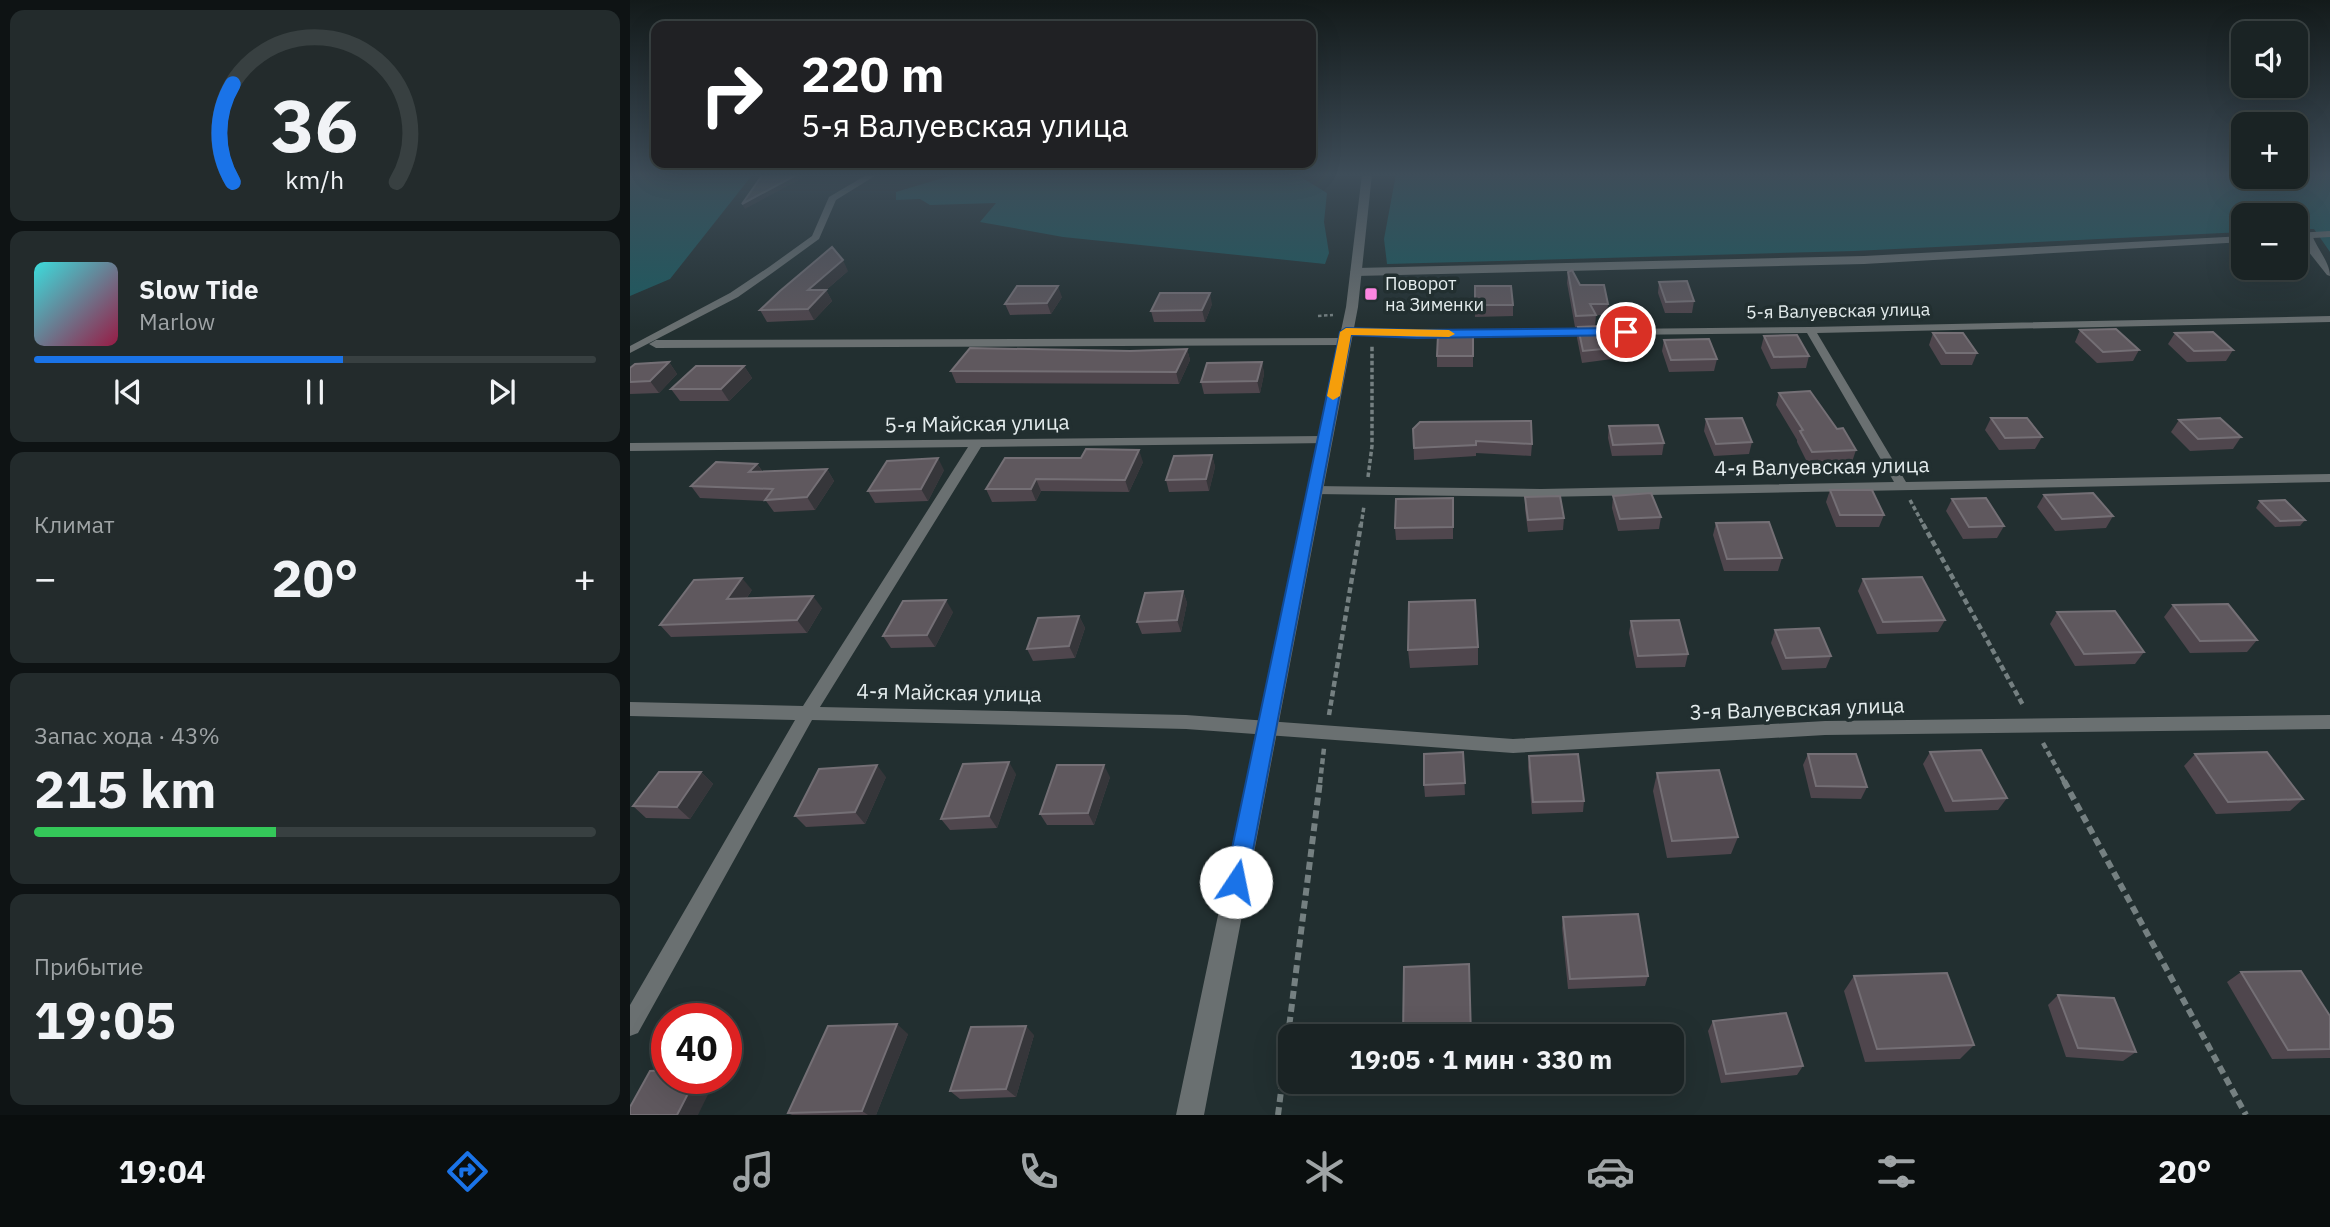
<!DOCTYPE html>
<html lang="ru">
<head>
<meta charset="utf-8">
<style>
  body { margin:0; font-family:"IBM Plex Sans",sans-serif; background:#232b2c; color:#f1f3f6; height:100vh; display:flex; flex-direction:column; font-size:26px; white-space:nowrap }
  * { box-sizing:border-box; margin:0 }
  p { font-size:23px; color:#9fa4a6 }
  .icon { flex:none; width:38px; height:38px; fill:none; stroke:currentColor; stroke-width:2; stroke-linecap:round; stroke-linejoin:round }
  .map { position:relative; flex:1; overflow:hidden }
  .side { display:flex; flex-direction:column; gap:10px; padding:10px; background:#0e1314; width:630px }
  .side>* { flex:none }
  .hud { position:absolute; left:21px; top:21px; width:665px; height:147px; border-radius:14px; box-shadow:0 7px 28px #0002,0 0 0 2px #384041; background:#202124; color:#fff; overflow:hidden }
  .tools { position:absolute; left:1601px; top:21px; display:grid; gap:14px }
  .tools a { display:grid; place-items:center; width:77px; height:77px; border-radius:14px; background:#1a2324; box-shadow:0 7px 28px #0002,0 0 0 2px #384041; font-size:35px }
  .speed { position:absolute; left:21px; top:1003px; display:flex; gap:14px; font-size:35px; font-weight:700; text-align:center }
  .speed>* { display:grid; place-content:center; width:91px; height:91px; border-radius:50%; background:#1a2324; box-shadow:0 7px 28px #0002,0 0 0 2px #384041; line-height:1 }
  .speed .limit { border:10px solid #d22; background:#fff; color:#111 }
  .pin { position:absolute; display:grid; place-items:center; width:60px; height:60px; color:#fff; margin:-30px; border:4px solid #fff; border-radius:50%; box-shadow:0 2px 7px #0007 }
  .me { position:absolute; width:77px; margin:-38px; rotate:11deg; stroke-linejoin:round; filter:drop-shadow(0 0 5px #0008) }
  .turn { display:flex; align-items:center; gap:24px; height:147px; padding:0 35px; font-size:32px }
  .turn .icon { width:91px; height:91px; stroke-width:2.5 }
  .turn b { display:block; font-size:49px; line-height:60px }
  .big { font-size:52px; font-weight:700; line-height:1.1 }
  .side .widget { flex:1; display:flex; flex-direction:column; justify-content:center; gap:10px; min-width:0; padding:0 24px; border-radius:14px; background:#232b2c }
  .side .dial { align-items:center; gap:0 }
  .dial svg { height:182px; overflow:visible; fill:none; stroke:#384041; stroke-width:7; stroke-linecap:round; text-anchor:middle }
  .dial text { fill:#f1f3f6; stroke:none }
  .song { display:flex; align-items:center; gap:21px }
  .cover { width:84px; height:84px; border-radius:10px; background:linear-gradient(135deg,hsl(180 70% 55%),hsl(340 70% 35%)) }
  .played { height:7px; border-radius:4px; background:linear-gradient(90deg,#1a73e8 55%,#384041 55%) }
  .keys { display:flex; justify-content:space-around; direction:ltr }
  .heat { display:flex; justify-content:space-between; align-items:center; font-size:38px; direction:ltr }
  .charge { height:10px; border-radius:5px; background:linear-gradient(90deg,#34c759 43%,#384041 0) }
  .trip { position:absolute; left:648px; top:1024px; width:406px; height:70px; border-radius:14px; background:#1a2324; box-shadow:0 7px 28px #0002,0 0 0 2px #384041; font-weight:700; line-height:70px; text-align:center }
  .dock { display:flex; height:112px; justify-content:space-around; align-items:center; background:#0a0e0e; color:#9fa4a6 }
  .dock .icon { width:49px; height:49px }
  .dock .current { color:#1a73e8 }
  .dock b { font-size:32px; color:#f1f3f6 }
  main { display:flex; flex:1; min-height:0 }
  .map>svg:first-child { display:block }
  .green { fill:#1b5b60 }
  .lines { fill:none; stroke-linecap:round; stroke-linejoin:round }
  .path-far3 { stroke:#758081; stroke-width:2.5; stroke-dasharray:3.5 2.5; stroke-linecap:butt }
  .path-far2 { stroke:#758081; stroke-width:3.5; stroke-dasharray:4.5 2.5; stroke-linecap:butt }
  .path-far1 { stroke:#758081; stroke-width:4.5; stroke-dasharray:6 3.5; stroke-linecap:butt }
  .path { stroke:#758081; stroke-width:6; stroke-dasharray:8 5; stroke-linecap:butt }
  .service { fill:#6a7071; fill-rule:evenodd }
  .minor { fill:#6a7071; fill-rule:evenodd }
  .tertiary { fill:#6a7071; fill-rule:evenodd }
  .wall { fill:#4f464d }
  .shaded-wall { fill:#36363a }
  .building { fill:#5f585e; stroke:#746f75; stroke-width:2 }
  .route { fill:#1a73e8; stroke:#114b97; stroke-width:2 }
  .slow { fill:#f59e0b }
  .poi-dot { fill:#fd86e1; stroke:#222f30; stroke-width:2.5 }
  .labels { text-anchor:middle; stroke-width:7; stroke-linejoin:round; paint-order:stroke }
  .far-poi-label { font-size:18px; fill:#e4eced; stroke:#222f30; text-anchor:start }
  .far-street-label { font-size:18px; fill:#e4eced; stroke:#222f30 }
  .street-label { font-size:21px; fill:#e4eced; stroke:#222f30 }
</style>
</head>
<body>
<main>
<section class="side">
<div class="widget dial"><svg viewBox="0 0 100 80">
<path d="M14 69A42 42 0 1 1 86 69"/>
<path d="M14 69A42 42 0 0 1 14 26" stroke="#1a73e8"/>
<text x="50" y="56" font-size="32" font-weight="700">36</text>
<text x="50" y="72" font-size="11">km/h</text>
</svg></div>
<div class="widget">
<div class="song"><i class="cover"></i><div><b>Slow Tide</b><p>Marlow</p></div></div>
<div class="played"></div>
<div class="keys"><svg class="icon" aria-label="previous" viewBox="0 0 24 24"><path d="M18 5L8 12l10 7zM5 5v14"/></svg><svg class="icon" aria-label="pause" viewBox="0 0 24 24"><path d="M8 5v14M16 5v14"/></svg><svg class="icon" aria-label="next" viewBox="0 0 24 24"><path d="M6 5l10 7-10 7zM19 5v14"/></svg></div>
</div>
<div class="widget"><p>Климат</p>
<div class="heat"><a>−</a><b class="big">20°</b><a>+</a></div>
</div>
<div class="widget"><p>Запас хода · 43%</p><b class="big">215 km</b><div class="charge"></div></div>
<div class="widget"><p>Прибытие</p><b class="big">19:05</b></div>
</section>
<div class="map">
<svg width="1700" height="1115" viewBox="0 0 1700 1115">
  <rect width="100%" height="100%" fill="#222f30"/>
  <g class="green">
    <polygon points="0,174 123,174 40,279 0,296"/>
    <polygon points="326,174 666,174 697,193 694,222 699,253 695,264 433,237 350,222 366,203 300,205 290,199 266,200 266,192"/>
    <polygon points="766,174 1613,174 1614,177 1666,177 1666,174 1700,174 1700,252 1684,229 1666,229 1666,215 1614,215 1613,232 1224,251 757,264 754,239"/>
  </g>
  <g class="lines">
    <polyline class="path-far3" points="688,316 703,315"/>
    <g class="path-far2">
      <polyline points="738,477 742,446 742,346"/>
      <polyline points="1280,500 1294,526"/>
      <polyline points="731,526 734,506"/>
    </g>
    <g class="path-far1">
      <polyline points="1293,524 1394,707"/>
      <polyline points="699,715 731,524"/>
      <polyline points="1413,743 1435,783"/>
      <polyline points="690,783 694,748"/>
    </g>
    <g class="path">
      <polyline points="1434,781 1616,1115"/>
      <polyline points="648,1115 690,781"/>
    </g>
    <g class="service">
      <polygon points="238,174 248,174 206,200 189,239 145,271 108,297 0,353 0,346 100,293 139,267 182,236 199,197"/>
      <path d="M 1675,233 L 1682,235 C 1687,249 1700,262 1700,276 L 1697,275 L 1678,251 Z"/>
      <polygon points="1700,316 1700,322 1187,333 1276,482 1700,474 1700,482 911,497 684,494 678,490 684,486 911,489 1264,482 1177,333 787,337 712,334 712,330 716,329 787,331 1180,327"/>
      <polygon points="694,436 698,437 700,440 698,443 351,447 190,707 556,715 883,739 1195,721 1700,715 1700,729 1195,735 883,753 556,729 182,720 8,1033 0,1036 0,1005 165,720 0,716 0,702 173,706 338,447 0,451 0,443"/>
    </g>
    <g class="minor">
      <polygon points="1700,231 1700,237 1666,239 1666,233"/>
      <polygon points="1614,236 1614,242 1234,264 726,276 720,272 726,268 1234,256"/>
      <polygon points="714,338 719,339 719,345 26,348 19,344 26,340"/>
    </g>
    <polygon class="tertiary" points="732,174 742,174 728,307 574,1115 546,1115 716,307"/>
  </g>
  <g class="wall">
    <polygon points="218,271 196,290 202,301 184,320 137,322 130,310"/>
    <polygon points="938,272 950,285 978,304 977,315 966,315 965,327 983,348 982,359 952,363 947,338 948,327 945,327 937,283"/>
    <polygon points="1029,282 1064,301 1062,313 1035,313 1028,293"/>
    <polygon points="845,286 883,305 883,316 845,317"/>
    <polygon points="432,297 421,314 380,315 375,304"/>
    <polygon points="582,304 575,322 524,322 521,311"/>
    <polygon points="1450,330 1509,350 1503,361 1467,363 1445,342"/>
    <polygon points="1303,333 1347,353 1342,365 1311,365 1299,345"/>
    <polygon points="1545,333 1603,350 1596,361 1557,362 1538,344"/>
    <polygon points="843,334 843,367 807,367 807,356"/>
    <polygon points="1134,336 1179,356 1176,368 1141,369 1131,348"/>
    <polygon points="1034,340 1087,359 1084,371 1039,372 1032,351"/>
    <polygon points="557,349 560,360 549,384 326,383 321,371 500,351"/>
    <polygon points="39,362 47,374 29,393 0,394 0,368"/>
    <polygon points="632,362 634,374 630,393 574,394 571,382"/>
    <polygon points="114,366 122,378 99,401 50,401 41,389"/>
    <polygon points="1149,393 1207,429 1226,450 1222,462 1178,464 1167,442 1167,440 1146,405"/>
    <polygon points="1361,418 1412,437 1405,449 1369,450 1355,430"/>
    <polygon points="1076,419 1122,442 1119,454 1084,456 1074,431"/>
    <polygon points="1549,420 1611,437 1603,449 1560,451 1541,432"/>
    <polygon points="979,426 1034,443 1032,455 982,456 978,438"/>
    <polygon points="783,429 902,444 901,456 846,453 846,456 784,460"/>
    <polygon points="582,455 585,467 579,491 539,492 536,480"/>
    <polygon points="375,458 513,462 499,492 411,491 406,501 362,502 356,489"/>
    <polygon points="127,464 133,472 197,469 204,481 185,510 144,512 136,501 70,498 61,486"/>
    <polygon points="314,470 298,501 245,503 238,491"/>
    <polygon points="1200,490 1254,515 1249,527 1206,527 1196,502"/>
    <polygon points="1414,495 1483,516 1476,528 1425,531 1407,507"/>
    <polygon points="983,496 1031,517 1029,529 988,531 982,508"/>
    <polygon points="895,497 934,518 933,530 898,532 895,509"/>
    <polygon points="823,498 823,539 766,540 765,528"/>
    <polygon points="1322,499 1374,526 1367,538 1333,539 1316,511"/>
    <polygon points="1630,501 1675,520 1670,526 1645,527 1626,508"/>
    <polygon points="1086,523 1152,558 1148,571 1094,571 1083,535"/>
    <polygon points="1233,579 1315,620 1308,632 1247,634 1228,591"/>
    <polygon points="122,590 116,599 192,608 177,633 41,637 30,625"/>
    <polygon points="553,591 557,603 551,632 512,634 507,622"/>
    <polygon points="1543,605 1627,640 1617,652 1560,653 1534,617"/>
    <polygon points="323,612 305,647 261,648 253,636"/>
    <polygon points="1427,612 1514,652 1505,664 1445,666 1420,624"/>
    <polygon points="449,616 455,628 445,658 403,661 397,649"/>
    <polygon points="1001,621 1058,654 1055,667 1006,668 999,633"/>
    <polygon points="1145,630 1201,656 1196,668 1152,670 1141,643"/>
    <polygon points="848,647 848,665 780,668 778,650"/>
    <polygon points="833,752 835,795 795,797 794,785"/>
    <polygon points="1300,752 1377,798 1368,810 1315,812 1293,764"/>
    <polygon points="1178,754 1237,787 1231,799 1181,798 1173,765"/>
    <polygon points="1565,754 1673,799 1660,811 1586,814 1554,766"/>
    <polygon points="899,756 954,801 953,812 902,814 898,767"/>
    <polygon points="71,772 83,784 60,819 16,818 3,806"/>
    <polygon points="1027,773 1108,837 1101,854 1037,858 1023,791"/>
    <polygon points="386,774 367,828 320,830 311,819"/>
    <polygon points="256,777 235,824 176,827 165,816"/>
    <polygon points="480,777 464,825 417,825 410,814"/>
    <polygon points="933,917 1018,976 1015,986 938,989 932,928"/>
    <polygon points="1611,972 1700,1016 1700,1058 1642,1059 1597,982"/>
    <polygon points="1224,976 1344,1045 1330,1059 1235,1062 1214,991"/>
    <polygon points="1428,995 1506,1052 1493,1061 1436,1057 1418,1005"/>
    <polygon points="1083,1021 1173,1066 1167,1075 1091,1083 1078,1031"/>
    <polygon points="278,1034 246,1115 162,1115 158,1113"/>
    <polygon points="404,1035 386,1097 330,1099 320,1091"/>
  </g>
  <g class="shaded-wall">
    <polygon points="168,174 180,174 115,209 112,204"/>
    <polygon points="213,260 218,271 196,290 202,301 184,320 178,309 178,290"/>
    <polygon points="428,286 432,297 421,314 417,303"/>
    <polygon points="580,293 582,304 575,322 572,310"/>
    <polygon points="557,349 560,360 549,384 546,372"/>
    <polygon points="39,362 47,374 29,393 20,381"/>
    <polygon points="632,362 634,374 630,393 627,381"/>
    <polygon points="114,366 122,378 99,401 91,389"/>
    <polygon points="509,450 513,462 499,492 495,480"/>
    <polygon points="582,455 585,467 579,491 576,479"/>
    <polygon points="308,458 314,470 298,501 291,489"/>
    <polygon points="127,464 135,476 119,472"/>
    <polygon points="197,469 204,481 185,510 177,497"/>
    <polygon points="406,479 411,491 406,501 401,489"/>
    <polygon points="112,578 122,590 107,611 97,599"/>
    <polygon points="553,591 557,603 551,632 547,620"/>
    <polygon points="183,596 192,608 177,633 167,620"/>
    <polygon points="316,600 323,612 305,647 297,635"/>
    <polygon points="449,616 455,628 445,658 439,646"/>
    <polygon points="379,762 386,774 367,828 359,816"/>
    <polygon points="247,765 256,777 235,824 225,812"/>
    <polygon points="474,765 480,777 464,825 458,813"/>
    <polygon points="71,772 83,784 60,819 47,807"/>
    <polygon points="267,1024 278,1034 246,1115 238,1115 232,1111"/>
    <polygon points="396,1026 404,1035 386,1097 376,1089"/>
    <polygon points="66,1078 86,1078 68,1115 47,1115"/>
  </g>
  <g class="building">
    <polygon points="133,174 168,174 112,204"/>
    <polygon points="202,247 213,260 178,290 196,290 178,309 130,310 150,291"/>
    <polygon points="942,270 950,285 974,285 978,304 960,304 966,315 946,316 938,272"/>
    <polygon points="1057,281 1064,301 1036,302 1029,282"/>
    <polygon points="387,286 428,286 417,303 375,304"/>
    <polygon points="845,286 881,286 883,305 845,305"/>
    <polygon points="530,293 580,293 572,310 521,311"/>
    <polygon points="972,326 983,348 953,351 948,327"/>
    <polygon points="1486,329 1509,350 1473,352 1450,330"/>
    <polygon points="1583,332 1603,350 1564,351 1545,333"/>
    <polygon points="1303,333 1333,333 1347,353 1316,353"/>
    <polygon points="843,334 843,356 807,356 808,335"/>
    <polygon points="1167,335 1179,356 1144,357 1134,336"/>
    <polygon points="1079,339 1087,359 1041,360 1034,340"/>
    <polygon points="340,348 500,351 557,349 546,372 321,371"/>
    <polygon points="39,362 20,381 0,382 0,368 5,364"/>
    <polygon points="632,362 627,381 571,382 577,363"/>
    <polygon points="66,366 114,366 91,389 41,389"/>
    <polygon points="1180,391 1207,429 1213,428 1226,450 1182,452 1170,431 1173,430 1149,393"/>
    <polygon points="1112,418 1122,442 1086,444 1076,419"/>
    <polygon points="1361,418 1397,418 1412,437 1375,438"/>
    <polygon points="1590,418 1611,437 1568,439 1549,420"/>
    <polygon points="901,421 902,444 846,441 846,445 784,448 783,429 790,422"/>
    <polygon points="1028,425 1034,443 983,445 979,426"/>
    <polygon points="456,449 509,450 495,480 406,479 401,489 356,489 375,458 451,458"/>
    <polygon points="582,455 576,479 536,480 544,456"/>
    <polygon points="308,458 291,489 238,491 257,461"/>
    <polygon points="86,462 127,464 119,472 197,469 177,497 135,500 143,489 61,486"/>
    <polygon points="1200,490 1242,490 1254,515 1210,515"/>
    <polygon points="1021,493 1031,517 990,519 983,496"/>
    <polygon points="1463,493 1483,516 1432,519 1414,495"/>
    <polygon points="930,496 934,518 898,520 895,497"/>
    <polygon points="823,498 823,527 765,528 766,499"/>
    <polygon points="1356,498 1374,526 1339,527 1322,499"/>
    <polygon points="1655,500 1675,520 1650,521 1630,501"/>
    <polygon points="1139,522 1152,558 1097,559 1086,523"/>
    <polygon points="1292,577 1315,620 1253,622 1233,579"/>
    <polygon points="112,578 97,599 183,596 167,620 30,625 64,580"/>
    <polygon points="553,591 547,620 507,622 515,593"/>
    <polygon points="316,600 297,635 253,636 273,601"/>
    <polygon points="845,600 848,647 778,650 779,602"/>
    <polygon points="1598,604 1627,640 1570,641 1543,605"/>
    <polygon points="1485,611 1514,652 1454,654 1427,612"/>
    <polygon points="449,616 439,646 397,649 408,618"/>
    <polygon points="1049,620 1058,654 1008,656 1001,621"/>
    <polygon points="1189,628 1201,656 1156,658 1145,630"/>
    <polygon points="1351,750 1377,798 1323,801 1300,752"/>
    <polygon points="833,752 835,783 794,785 794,754"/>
    <polygon points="1637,752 1673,799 1598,802 1565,754"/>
    <polygon points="948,754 954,801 903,802 899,756"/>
    <polygon points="1178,754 1226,754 1237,787 1186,786"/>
    <polygon points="379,762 359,816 311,819 333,764"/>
    <polygon points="247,765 225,812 165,816 189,769"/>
    <polygon points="427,765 474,765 458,813 410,814"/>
    <polygon points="1089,770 1108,837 1042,841 1027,773"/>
    <polygon points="29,772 71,772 47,807 3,806"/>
    <polygon points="1008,914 1018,976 940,979 933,917"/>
    <polygon points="839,964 841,1036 773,1036 774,967"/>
    <polygon points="1671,971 1700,1016 1700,1049 1658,1050 1611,972"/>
    <polygon points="1317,973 1344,1045 1247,1049 1224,976"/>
    <polygon points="1428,995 1484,998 1506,1052 1448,1048"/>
    <polygon points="1156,1013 1173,1066 1096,1074 1083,1021"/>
    <polygon points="267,1024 232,1111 158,1113 198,1026"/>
    <polygon points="396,1026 376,1089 320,1091 341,1027"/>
    <polygon points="37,1070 37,1078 66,1078 47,1115 0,1115 0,1107 20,1071"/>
  </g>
  <linearGradient id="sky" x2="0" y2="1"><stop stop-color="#131a1a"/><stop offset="0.53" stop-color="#3e4d59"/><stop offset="1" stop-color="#3e4d59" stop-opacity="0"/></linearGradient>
  <rect width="1700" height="330" fill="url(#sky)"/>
  <polygon class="route" points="716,328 787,330 996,328 1002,332 996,335 787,338 721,335 617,882 614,890 606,893 599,890 595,882 710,332"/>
  <polygon class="slow" points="716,328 819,330 825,334 819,337 721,335 710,396 703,400 697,396 710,332"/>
  <rect class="poi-dot" x="734" y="287" width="14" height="14" rx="3.5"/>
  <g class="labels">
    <g class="far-poi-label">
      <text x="755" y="290">Поворот<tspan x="755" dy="21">на Зименки</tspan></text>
    </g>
    <g class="far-street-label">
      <text transform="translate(1208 311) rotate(-1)" y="6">5-я Валуевская улица</text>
    </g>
    <g class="street-label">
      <text transform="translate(347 424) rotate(-1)" y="7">5-я Майская улица</text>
      <text transform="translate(1192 467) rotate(-1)" y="7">4-я Валуевская улица</text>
      <text transform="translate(319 693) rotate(1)" y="7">4-я Майская улица</text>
      <text transform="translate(1167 709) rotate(-2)" y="7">3-я Валуевская улица</text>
    </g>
  </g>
</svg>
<div class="tools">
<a><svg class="icon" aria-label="sound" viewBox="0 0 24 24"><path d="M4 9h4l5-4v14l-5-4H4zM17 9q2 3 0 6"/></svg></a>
<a>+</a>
<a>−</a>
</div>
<div class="speed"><div class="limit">40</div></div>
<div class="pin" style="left:996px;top:332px;background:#d93025"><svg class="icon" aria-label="arrive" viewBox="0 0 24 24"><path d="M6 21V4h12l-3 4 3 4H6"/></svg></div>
<svg class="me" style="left:606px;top:882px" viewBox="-20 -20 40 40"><circle r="19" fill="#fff"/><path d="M0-13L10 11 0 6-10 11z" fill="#1a73e8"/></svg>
<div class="trip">19:05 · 1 мин · 330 m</div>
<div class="hud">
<div class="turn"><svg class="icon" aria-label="right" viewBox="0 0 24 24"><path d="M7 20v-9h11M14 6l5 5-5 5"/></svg><div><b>220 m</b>5-я Валуевская улица</div></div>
</div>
</div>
</main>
<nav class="dock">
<b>19:04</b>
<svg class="icon current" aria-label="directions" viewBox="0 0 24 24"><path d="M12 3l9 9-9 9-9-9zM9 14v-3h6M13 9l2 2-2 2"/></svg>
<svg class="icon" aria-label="music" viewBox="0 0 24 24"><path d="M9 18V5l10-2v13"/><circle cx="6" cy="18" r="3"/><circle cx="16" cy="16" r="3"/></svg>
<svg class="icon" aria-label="phone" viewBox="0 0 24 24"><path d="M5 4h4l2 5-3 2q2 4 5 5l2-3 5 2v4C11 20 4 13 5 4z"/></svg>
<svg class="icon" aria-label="climate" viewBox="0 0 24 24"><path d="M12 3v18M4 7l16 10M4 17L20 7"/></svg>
<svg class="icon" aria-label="car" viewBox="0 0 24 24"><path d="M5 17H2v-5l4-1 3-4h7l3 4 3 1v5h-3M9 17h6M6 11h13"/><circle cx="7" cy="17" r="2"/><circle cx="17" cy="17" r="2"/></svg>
<svg class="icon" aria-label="filters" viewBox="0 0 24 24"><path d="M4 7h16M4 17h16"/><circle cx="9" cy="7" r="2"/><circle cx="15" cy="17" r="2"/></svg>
<b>20°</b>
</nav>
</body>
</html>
